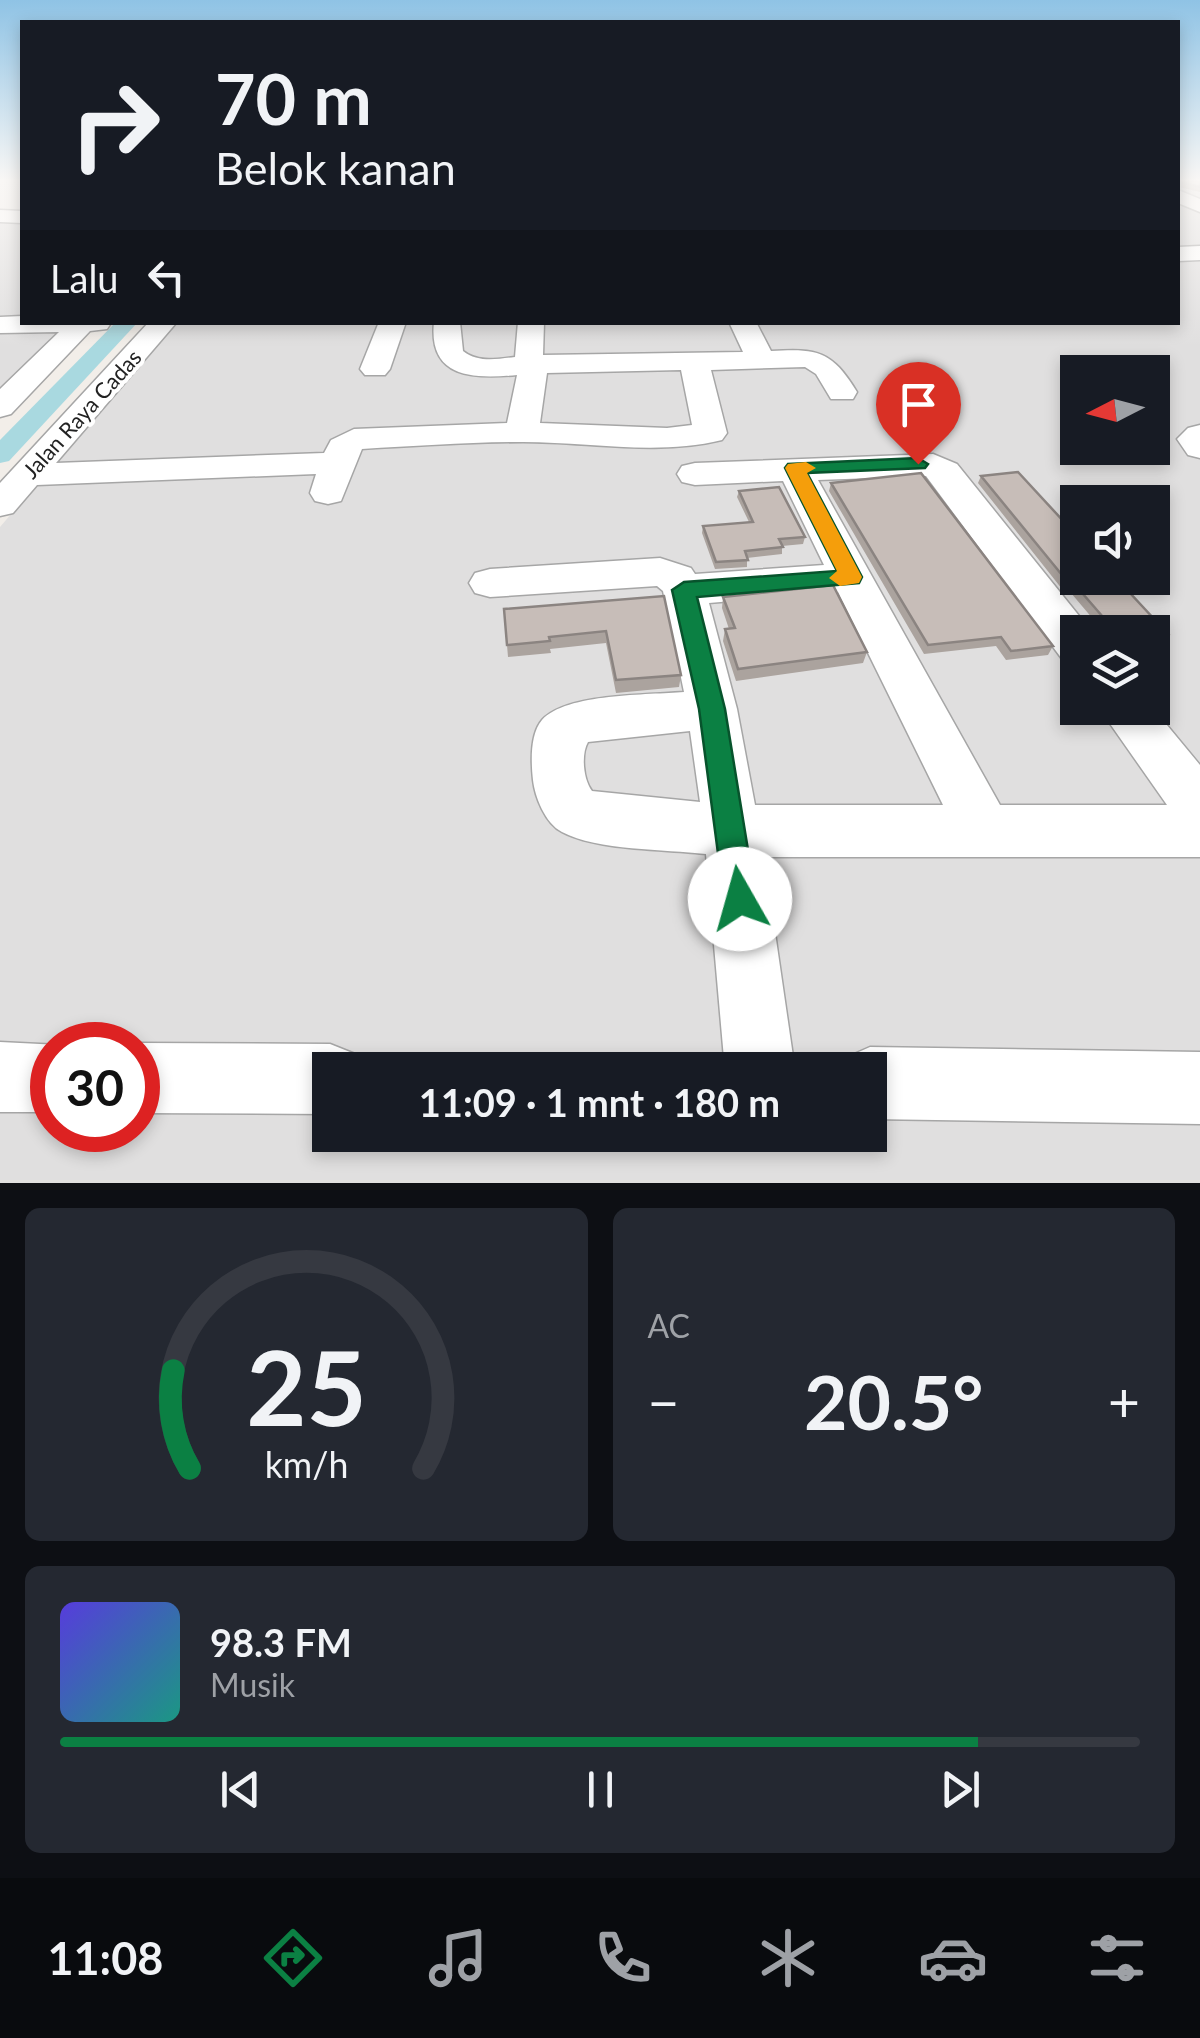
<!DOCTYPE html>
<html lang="id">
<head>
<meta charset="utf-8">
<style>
  body { margin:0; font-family:Lato,sans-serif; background:#242831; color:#f1f3f6; height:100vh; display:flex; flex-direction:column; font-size:38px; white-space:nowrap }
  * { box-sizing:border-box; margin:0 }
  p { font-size:32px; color:#9ea1a6 }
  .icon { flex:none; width:55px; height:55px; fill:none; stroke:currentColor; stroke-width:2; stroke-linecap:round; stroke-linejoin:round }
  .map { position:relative; height:1183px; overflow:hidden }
  .drawer { display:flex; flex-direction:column; gap:25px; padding:25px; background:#0d0f14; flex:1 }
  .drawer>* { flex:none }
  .guide { position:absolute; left:20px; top:20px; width:1160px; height:305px; border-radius:0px; box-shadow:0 5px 15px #0003; background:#171b24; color:#f1f3f6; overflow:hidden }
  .needle { width:65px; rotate:264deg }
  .controls { position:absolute; left:1060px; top:355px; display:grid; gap:20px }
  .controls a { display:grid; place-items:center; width:110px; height:110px; border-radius:0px; background:#171b24; box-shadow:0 5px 15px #0003; font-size:50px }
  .speed { position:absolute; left:30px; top:1022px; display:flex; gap:20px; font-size:50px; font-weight:700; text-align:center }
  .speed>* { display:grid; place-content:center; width:130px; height:130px; border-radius:50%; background:#171b24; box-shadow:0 5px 15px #0003; line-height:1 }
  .speed .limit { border:15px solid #d22; background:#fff; color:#111 }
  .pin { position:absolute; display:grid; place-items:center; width:85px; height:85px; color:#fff; margin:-102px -42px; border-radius:50% 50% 50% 0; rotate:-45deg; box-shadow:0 0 10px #0007 }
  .pin .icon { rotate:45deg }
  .me { position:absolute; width:110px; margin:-55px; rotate:353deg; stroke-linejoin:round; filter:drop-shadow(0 0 8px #0008) }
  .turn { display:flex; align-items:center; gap:35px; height:210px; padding:0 30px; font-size:45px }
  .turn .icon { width:130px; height:130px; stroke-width:2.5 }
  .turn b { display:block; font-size:70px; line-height:85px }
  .then { display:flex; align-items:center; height:95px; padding:0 30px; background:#0003; gap:20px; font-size:38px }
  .big { font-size:75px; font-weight:700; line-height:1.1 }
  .drawer .tile { flex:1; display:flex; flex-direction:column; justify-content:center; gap:15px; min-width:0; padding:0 35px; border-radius:15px; background:#242831 }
  .drawer .dial { align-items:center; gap:0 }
  .dial svg { height:260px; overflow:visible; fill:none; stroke:#363941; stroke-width:7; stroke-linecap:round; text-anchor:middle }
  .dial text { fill:#f1f3f6; stroke:none }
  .song { display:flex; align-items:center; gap:30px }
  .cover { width:120px; height:120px; border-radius:15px; background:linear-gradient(135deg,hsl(250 70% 55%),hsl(170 70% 35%)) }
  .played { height:10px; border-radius:5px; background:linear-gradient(90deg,#0b8043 85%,#363941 85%) }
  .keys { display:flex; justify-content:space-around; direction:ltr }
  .heat { display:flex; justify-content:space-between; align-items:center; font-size:55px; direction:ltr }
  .drawer .tiles { flex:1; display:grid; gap:25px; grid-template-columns:1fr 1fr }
  .tile:last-child { grid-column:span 2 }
  .trip { position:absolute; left:312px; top:1052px; width:575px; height:100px; border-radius:0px; background:#171b24; box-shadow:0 5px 15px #0003; font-weight:700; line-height:100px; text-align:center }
  .menu { display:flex; height:160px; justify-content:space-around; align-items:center; background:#090b0e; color:#9ea1a6 }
  .menu .icon { width:70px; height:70px }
  .menu .on { color:#0b8043 }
  .menu b { font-size:45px; color:#f1f3f6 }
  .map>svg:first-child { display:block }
  .residential { fill:#e0dfdf; fill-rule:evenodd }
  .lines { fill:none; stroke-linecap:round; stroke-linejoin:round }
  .canal { fill:#a9d9e0; fill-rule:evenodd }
  .minor-casing { stroke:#a6a6a6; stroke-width:3 }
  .minor { fill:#fff; fill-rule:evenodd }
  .wall { fill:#aba39e }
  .building { fill:#c7bdb8; stroke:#8b8481; stroke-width:2.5 }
  .route { fill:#0b8043; stroke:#07532c; stroke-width:2.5 }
  .slow { fill:#f59e0b }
  .labels { text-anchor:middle; stroke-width:8; stroke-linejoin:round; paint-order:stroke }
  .far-street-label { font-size:22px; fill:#222; stroke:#fff }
</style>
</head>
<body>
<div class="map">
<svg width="1200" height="1183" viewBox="0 0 1200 1183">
  <rect width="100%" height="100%" fill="#f2eee9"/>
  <g class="residential">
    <path d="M 1178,181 L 1200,181 L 1200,1183 L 0,1183 L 0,527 L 175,323 L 1178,322 ZM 1078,372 L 1152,372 L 1152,448 L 1078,448 ZM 1078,502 L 1152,502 L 1152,578 L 1078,578 ZM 1078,632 L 1152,632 L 1152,708 L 1078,708 ZM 52,1045 L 138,1045 L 138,1130 L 52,1130 ZM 330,1070 L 870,1070 L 870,1135 L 330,1135 Z"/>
    <polygon points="22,214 22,322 93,323 0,411 0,216"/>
  </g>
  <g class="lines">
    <polygon class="canal" points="116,322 138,322 9,461 0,463 0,440"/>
    <g class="minor-casing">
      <g id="minor">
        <polygon points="1178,190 1200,199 1200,212 1178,203"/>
        <polygon points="0,210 22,211 22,223 0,222"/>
        <polygon points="1200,246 1200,260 1178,261 1178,247"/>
        <polygon points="22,316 22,322 111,323 107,329 90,331 11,414 0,417 0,389 59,332 0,333 0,317"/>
        <path d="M 149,322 L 177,322 L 56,463 L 324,453 L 331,440 L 354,429 L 507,423 L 517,375 C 474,379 428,379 434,322 L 460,322 L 463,351 C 478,363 497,359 515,357 L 518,322 L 544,322 L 543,355 L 743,352 L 729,322 L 756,322 L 771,351 C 818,348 832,351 857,392 L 853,399 L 831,399 L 816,374 L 805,367 L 711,370 L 727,433 L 722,440 C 657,456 589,442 523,442 C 470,442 416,446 362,449 L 341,501 L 328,504 L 315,501 L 310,493 L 316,474 L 37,485 L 13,513 L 0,516 L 0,483 ZM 681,370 L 692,425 L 667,428 L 540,423 L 547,373 Z"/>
        <polygon points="379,322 406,322 390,369 385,375 365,375 360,369"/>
        <polygon points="1200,425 1200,458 1188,455 1177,439 1188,428"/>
        <path d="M 933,454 L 957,464 L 1092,632 L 1078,632 L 1078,664 L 1062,659 L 926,476 L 818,480 L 1000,805 L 1167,805 L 1099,708 L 1152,707 L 1200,765 L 1200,857 L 764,857 L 795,1070 L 725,1070 L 706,854 C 664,849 598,851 562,832 C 545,823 535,797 533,780 C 531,762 530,734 542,720 C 566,693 649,695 684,692 L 663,591 L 657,586 L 490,597 L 475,593 L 469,583 L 475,573 L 490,569 L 660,558 L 691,568 L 695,574 L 824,565 L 783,481 L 695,485 L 682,482 L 677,474 L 682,466 L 695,463 ZM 838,592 L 943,805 L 755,805 L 737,709 L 709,603 ZM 690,731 L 700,802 L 592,791 C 583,779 581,754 588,742 Z"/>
        <polygon points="0,1042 60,1045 52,1045 52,1112 0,1112"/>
        <polygon points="138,1043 330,1044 355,1054 362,1070 330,1070 330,1114 138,1113 138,1045 132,1045"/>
        <polygon points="870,1047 1200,1052 1200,1124 870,1119 870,1070 840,1070 845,1058"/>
      </g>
    </g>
    <use href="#minor" class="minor"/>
  </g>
  <g class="wall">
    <polygon points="1178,181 1200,181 1200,192 1179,187 1178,188"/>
    <polygon points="981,476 1168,634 1162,642 1152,643 1152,632 1104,632 1071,593 1066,594 978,483"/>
    <polygon points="831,483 1053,646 1048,655 1006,660 996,646 924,654 829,491"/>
    <polygon points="739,491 805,537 803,544 782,546 782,554 747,558 747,567 715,569 702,533 703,526 749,522 737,497"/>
    <polygon points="664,596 681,675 679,687 616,693 606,643 550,649 551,653 508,657 507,645"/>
    <polygon points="723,597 867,652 863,663 736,681 723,641 725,629 729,629 722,608"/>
  </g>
  <g class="building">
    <polygon points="1178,181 1200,181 1200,187 1182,182 1178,184"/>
    <polygon points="1018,472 1078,537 1078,578 1116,578 1168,634 1152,636 1152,632 1116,632 1076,586 1071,586 981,476"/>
    <polygon points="921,473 1053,646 1011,651 1001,637 928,645 831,483"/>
    <polygon points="779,487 805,537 779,539 783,547 745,551 748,560 716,562 703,526 753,522 739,491"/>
    <polygon points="833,585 867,652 738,669 725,629 735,628 723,597"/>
    <polygon points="664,596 681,675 616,680 606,631 549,637 550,641 507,645 504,609"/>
  </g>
  <linearGradient id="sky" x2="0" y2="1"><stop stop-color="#8fc3e5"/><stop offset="0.52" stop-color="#f9f7f5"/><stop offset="1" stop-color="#f9f7f5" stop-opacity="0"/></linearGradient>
  <rect width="1200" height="347" fill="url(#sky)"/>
  <polygon class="route" points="918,458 928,464 925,468 807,473 862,577 859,583 697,597 725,709 756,899 751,911 740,915 729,911 724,899 699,709 672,590 684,582 837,571 785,468 788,464"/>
  <polygon class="slow" points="806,462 816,468 807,473 862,577 859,583 840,586 829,578 837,571 785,468 788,464"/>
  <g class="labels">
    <g class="far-street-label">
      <text transform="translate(82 414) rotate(-48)" y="8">Jalan Raya Cadas</text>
    </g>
  </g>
</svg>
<div class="controls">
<a><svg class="needle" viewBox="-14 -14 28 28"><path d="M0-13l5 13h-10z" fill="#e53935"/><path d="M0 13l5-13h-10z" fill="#9ea1a6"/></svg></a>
<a><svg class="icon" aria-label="sound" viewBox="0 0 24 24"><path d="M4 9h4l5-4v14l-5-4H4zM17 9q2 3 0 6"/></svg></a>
<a><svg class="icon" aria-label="layers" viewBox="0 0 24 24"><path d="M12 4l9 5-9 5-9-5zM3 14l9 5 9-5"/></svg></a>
</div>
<div class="speed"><div class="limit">30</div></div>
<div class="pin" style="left:918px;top:464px;background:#d93025"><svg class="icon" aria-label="arrive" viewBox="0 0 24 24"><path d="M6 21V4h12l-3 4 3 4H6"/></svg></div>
<svg class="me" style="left:740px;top:899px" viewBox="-20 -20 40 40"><circle r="19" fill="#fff"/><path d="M0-13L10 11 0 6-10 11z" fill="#0b8043"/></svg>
<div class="trip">11:09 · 1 mnt · 180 m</div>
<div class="guide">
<div class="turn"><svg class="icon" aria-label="right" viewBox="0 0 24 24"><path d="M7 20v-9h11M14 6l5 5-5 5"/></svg><div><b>70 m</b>Belok kanan</div></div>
<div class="then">Lalu<svg class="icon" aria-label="left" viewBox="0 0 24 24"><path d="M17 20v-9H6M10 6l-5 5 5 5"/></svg></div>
</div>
</div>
<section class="drawer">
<div class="tiles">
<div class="tile dial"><svg viewBox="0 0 100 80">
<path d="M14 69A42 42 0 1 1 86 69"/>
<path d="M14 69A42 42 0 0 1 9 39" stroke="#0b8043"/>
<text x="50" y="56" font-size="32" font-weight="700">25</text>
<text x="50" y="72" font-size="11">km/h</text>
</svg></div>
<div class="tile"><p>AC</p>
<div class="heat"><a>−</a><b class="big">20.5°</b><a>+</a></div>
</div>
<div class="tile">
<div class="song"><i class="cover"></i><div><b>98.3 FM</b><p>Musik</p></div></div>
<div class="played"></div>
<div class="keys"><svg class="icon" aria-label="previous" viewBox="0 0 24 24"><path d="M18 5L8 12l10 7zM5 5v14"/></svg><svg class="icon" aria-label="pause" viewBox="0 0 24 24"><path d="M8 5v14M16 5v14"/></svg><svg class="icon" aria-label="next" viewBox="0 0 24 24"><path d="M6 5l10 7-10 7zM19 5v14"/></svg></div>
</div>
</div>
</section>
<nav class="menu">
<b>11:08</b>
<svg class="icon on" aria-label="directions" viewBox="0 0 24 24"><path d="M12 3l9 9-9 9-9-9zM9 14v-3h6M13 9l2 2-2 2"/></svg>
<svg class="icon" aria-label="music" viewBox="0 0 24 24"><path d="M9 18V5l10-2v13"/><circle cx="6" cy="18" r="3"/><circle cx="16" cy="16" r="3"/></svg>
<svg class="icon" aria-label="phone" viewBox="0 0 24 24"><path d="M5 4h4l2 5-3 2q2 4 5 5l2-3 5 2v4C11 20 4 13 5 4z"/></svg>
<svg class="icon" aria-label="climate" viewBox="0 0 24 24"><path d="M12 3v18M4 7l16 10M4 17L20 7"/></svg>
<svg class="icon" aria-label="car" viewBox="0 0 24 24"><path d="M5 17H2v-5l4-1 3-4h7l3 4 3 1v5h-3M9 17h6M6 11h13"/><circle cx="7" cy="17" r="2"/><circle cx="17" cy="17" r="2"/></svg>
<svg class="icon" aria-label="filters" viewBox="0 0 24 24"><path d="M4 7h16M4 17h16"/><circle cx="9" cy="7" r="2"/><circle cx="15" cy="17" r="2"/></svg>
</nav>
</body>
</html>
